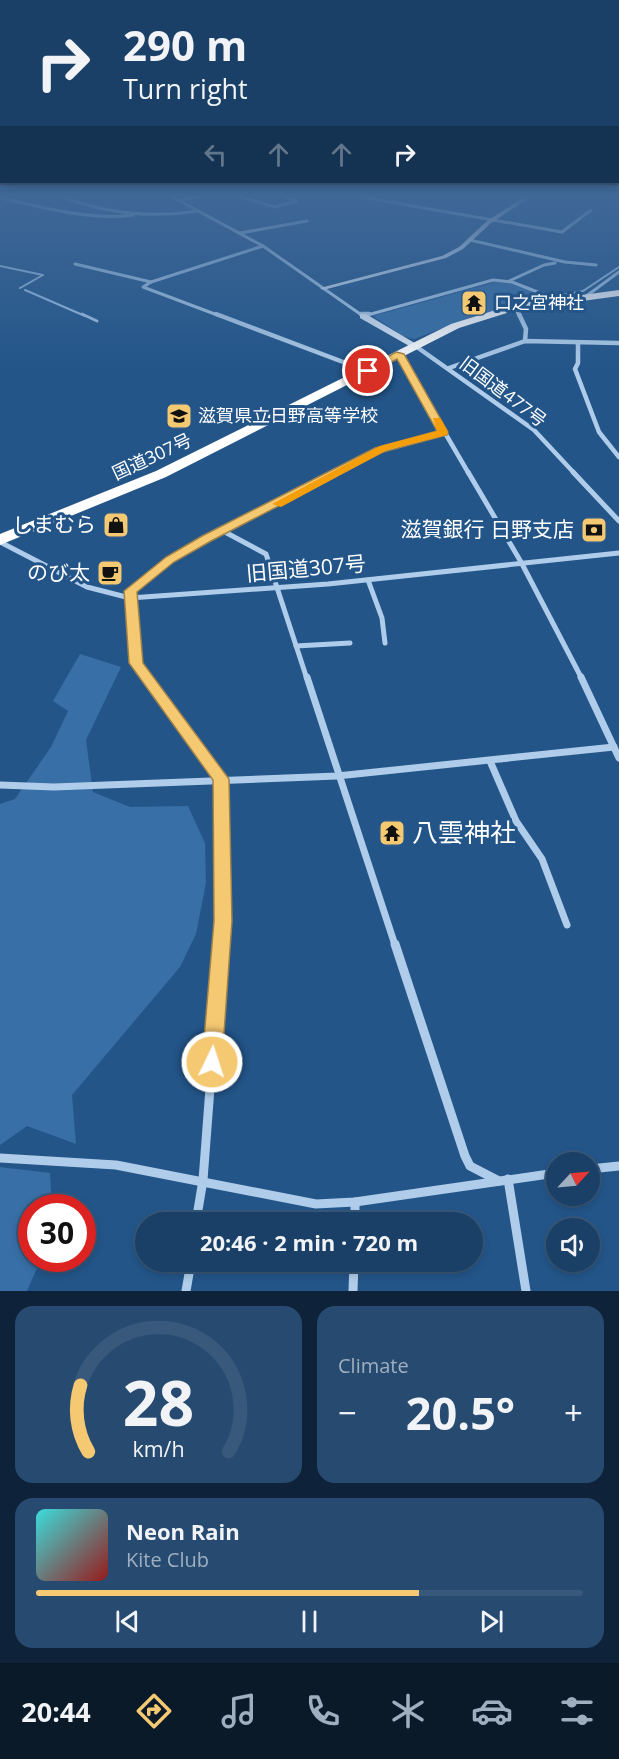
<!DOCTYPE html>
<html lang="en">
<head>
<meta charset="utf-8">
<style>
  body { margin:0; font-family:"Open Sans","Noto Sans JP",sans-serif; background:#274b70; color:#f1f3f6; height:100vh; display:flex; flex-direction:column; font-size:22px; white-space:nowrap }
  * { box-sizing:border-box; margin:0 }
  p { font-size:20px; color:#9fafc0 }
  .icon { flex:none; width:33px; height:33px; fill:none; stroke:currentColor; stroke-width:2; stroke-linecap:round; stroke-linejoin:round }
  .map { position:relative; height:1291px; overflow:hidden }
  .sheet { display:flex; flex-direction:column; gap:15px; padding:15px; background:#0e2339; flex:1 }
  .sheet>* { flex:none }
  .guide { position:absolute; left:0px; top:0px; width:620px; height:183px; box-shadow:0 3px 9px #0003,0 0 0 2px #38597b; background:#1a4067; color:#f1f3f6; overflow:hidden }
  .needle { width:39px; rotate:64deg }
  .tools { position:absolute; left:546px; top:1152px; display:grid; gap:12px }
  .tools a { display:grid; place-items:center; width:54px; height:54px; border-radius:50%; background:#1a4067; box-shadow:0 3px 9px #0003,0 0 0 2px #38597b; font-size:30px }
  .speed { position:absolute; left:18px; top:1194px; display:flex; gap:12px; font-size:30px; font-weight:700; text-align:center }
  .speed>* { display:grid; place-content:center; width:78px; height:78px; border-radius:50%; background:#1a4067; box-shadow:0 3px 9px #0003,0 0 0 2px #38597b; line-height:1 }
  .speed .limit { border:9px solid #d22; background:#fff; color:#111 }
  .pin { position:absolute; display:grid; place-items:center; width:51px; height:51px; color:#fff; margin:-26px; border:3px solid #fff; border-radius:50%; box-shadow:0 2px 6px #0007 }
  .me { position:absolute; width:66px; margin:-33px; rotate:4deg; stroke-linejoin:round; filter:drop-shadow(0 0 4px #0008) }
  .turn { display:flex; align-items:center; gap:21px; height:126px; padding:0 24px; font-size:27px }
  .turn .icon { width:78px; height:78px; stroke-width:2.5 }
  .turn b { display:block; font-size:42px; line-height:51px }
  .lanes { display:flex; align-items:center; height:57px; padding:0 24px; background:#0003; justify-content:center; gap:30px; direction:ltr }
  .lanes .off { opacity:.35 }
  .big { font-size:45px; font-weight:700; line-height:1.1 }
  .sheet .tile { flex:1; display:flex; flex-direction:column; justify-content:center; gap:9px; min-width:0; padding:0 21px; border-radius:18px; background:#274b70 }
  .sheet .dial { align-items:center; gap:0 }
  .dial svg { height:156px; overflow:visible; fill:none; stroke:#38597b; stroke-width:7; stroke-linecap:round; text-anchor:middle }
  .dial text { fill:#f1f3f6; stroke:none }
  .song { display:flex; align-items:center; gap:18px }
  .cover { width:72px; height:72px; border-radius:9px; background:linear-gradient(135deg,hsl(180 70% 55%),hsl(0 70% 35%)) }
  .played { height:6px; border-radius:3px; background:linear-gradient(90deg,#f5c872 70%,#38597b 70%) }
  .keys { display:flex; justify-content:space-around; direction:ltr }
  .heat { display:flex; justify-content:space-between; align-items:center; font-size:33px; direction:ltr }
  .sheet .tiles { flex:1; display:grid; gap:15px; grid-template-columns:1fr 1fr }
  .tile:last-child { grid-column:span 2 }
  .trip { position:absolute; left:135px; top:1212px; width:348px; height:60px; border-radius:30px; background:#1a4067; box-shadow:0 3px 9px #0003,0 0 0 2px #38597b; font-weight:700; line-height:60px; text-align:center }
  .tabs { display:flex; height:96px; justify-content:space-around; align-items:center; background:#0a1a29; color:#9fafc0 }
  .tabs .icon { width:42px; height:42px }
  .tabs .active { color:#f5c872 }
  .tabs b { font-size:27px; color:#f1f3f6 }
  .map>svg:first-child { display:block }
  .green { fill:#376fa6 }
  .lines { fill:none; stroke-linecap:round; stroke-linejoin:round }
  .stream-far1 { stroke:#a3c8eb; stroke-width:2 }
  .stream { stroke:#a3c8eb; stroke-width:3 }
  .street-far4 { stroke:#afcdea; stroke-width:3 }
  .street-far3 { stroke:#afcdea; stroke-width:4.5 }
  .street-far2 { stroke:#afcdea; stroke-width:5 }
  .street-far1 { stroke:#afcdea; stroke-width:7 }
  .street { stroke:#afcdea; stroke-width:9 }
  .secondary { fill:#dae8f8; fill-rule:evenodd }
  .highway { fill:#fff; fill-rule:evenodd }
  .route { fill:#f5c872; stroke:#9f824a; stroke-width:1.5 }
  .slow { fill:#f59e0b }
  .labels { text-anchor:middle; stroke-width:6; stroke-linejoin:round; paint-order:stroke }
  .far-poi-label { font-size:18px; fill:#fff; stroke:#235589; text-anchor:start }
  .far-street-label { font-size:18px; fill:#fff; stroke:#235589 }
  .poi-label { font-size:21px; fill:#fff; stroke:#235589; text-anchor:end }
  .street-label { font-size:21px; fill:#fff; stroke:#235589 }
  .near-poi-label { font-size:26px; fill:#fff; stroke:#235589; text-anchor:start }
</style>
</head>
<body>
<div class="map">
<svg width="619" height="1291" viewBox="0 0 619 1291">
  <rect width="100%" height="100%" fill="#235589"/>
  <g class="green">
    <polygon points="496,282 513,283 547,298 474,316 414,339 403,336 373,316"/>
    <polygon points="80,654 121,667 86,740 93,792 130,807 188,806 205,843 206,883 196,934 180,967 72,1095 76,1144 27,1126 0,1145 0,804 15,799 51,747 68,711 53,701"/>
    <polygon points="0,1167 50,1173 52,1207 32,1208 32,1258 41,1259 27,1291 0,1291"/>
  </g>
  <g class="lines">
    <g class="stream-far1">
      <polyline points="0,266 43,275 20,288"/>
      <polyline points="25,290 85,316"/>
      <polyline points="519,304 583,291 619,267"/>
    </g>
    <polyline class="stream" points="82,314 97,321"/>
    <g class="street-far4">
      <path d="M 54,194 C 100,212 149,219 198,211"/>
      <polyline points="167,194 263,246 363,316"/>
      <polyline points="231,194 275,207 297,201 277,194"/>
      <polyline points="344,194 562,232 591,210"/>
      <path d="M 0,198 C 43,207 89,221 133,215"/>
      <polyline points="240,233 307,221"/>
      <polyline points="470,240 565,262 596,265"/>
      <polyline points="75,264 151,282 143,287 220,316"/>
      <polyline points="509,281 544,265 555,263"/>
      <polyline points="151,282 263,246"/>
      <polyline points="585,297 619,272"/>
      <polyline points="515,307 519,316"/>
      <polyline points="364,316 493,280 512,282 558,300"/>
    </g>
    <g class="street-far3">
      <polyline points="216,314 367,371"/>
      <polyline points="361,314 369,314"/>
      <polyline points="519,314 526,329 525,341"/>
      <polyline points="578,343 578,363 575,369 599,432 619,457"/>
      <polyline points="414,345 534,430 575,474"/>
      <polyline points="399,354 469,474"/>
      <polyline points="449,368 525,341 619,343"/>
      <polyline points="333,474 379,450 443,432"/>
    </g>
    <g class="street-far2">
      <polyline points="468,472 521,562 582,679"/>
      <polyline points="573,472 619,521"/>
      <polyline points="223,531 266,554 307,679"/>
      <polyline points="0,542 87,587 130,598 328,584 619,553"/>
      <polyline points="368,580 382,618 385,643"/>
      <polyline points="296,646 350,643"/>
      <polyline points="148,679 136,663 131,591 170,559 336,472"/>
    </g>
    <g class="street-far1">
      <polyline points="146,677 221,779 221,945"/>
      <polyline points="307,677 395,945"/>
      <polyline points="581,677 619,758"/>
      <polyline points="490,761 516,821 542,859 567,925"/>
      <polyline points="0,785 54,787 337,776 614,747"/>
    </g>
    <g class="street">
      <polyline points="395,944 465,1156 470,1166 499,1181"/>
      <polyline points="0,1158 116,1165 316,1204 355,1202 556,1173"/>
      <polyline points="590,1169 619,1166"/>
      <polyline points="508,1179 526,1291"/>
      <polyline points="355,1202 355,1222"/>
      <polyline points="196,1222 203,1180 221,944"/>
      <polyline points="186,1291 191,1262"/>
      <polyline points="353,1291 354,1262"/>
    </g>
    <g class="secondary">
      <polygon points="205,194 216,194 179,202 176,200"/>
      <polygon points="529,194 535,194 491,223 463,249 446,258 323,290 320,288 442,256 459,247 487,221"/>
      <polygon points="360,314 366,314 418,345 411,347 360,318"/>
    </g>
    <polygon class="highway" points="619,290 619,296 516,310 459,328 166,477 0,545 0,534 156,471 451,324 515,304"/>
  </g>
  <linearGradient id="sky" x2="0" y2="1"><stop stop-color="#132f4b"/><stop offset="0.52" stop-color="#3f6897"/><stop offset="1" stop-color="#3f6897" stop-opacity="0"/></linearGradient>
  <rect width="619" height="374" fill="url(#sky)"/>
  <polygon class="route" points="396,352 404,354 448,432 447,435 383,452 211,541 174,562 137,592 143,663 229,779 232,921 222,1062 219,1068 212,1071 205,1068 202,1062 214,921 213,780 129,663 124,591 166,557 202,536 375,448 437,431 397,359 371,373 363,371"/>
  <polygon class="slow" points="433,418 440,418 448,432 447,435 387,450 281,507 272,504 380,446 437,431"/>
  <defs>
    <g id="temple-square" transform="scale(1.35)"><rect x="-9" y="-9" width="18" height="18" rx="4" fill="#f5c872" stroke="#235589"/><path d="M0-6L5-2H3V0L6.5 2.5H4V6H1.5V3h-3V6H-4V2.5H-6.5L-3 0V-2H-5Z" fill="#111"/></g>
    <g id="school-square" transform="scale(1.35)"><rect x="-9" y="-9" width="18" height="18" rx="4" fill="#f5c872" stroke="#235589"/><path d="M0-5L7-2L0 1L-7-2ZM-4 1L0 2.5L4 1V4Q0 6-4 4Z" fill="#111"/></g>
    <g id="shop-square" transform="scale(1.35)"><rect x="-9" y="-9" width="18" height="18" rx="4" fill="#f5c872" stroke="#235589"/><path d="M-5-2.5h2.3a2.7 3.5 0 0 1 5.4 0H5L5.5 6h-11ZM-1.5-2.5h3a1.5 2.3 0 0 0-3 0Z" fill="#111"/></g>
    <g id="bank-square" transform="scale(1.35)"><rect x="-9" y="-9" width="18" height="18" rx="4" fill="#f5c872" stroke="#235589"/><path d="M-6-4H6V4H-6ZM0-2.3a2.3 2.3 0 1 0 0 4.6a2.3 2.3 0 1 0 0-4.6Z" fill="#111"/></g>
    <g id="cafe-square" transform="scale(1.35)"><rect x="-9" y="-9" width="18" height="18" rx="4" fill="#f5c872" stroke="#235589"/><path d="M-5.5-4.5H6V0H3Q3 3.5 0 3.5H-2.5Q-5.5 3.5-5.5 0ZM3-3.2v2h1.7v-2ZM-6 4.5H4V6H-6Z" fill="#111"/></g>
  </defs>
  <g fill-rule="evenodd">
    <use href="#temple-square" x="474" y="303"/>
    <use href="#school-square" x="179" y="416"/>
    <use href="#shop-square" x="116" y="525"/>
    <use href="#bank-square" x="594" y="530"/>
    <use href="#cafe-square" x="110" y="573"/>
    <use href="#temple-square" x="392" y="833"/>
  </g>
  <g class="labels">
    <g class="far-poi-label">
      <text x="494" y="309">口之宮神社</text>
      <text x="198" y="422">滋賀県立日野高等学校</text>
    </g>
    <g class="far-street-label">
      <text transform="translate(503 392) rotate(37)" y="6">旧国道477号</text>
      <text transform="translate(152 457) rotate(-25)" y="6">国道307号</text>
    </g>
    <g class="poi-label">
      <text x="96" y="532">しまむら</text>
      <text x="574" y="537">滋賀銀行 日野支店</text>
      <text x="90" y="580">のび太</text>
    </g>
    <g class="street-label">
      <text transform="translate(306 569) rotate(-5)" y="7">旧国道307号</text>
    </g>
    <g class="near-poi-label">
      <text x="412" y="842">八雲神社</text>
    </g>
  </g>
</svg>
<div class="tools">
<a><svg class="needle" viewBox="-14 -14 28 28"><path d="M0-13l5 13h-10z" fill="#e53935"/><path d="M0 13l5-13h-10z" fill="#9fafc0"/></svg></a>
<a><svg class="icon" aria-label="sound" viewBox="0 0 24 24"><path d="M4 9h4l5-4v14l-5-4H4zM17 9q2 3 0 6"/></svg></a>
</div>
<div class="speed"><div class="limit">30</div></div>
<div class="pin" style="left:368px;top:371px;background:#d93025"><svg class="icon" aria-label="arrive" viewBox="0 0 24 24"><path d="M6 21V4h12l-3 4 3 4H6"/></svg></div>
<svg class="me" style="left:212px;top:1062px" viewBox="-20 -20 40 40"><circle r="17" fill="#f5c872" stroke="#fff" stroke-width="3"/><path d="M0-11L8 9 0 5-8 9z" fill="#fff"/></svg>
<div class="trip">20:46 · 2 min · 720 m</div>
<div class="guide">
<div class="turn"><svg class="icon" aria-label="right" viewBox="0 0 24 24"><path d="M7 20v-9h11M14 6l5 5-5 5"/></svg><div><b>290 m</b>Turn right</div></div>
<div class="lanes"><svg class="icon off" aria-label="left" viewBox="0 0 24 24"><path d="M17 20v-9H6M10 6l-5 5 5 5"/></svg><svg class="icon off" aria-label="ahead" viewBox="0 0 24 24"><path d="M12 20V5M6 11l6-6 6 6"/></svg><svg class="icon off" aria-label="ahead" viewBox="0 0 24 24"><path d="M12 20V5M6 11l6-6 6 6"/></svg><svg class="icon" aria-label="right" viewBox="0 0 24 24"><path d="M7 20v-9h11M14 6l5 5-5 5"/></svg></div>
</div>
</div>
<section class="sheet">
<div class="tiles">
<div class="tile dial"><svg viewBox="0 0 100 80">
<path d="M14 69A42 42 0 1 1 86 69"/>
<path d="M14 69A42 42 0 0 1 10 35" stroke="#f5c872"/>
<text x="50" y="56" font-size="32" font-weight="700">28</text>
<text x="50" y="72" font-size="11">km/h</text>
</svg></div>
<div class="tile"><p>Climate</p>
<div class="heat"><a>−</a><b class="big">20.5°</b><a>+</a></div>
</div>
<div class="tile">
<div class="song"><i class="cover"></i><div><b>Neon Rain</b><p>Kite Club</p></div></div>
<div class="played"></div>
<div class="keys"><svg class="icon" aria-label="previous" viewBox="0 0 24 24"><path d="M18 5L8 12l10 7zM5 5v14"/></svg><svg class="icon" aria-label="pause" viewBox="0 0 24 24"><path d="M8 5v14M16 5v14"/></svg><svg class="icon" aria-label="next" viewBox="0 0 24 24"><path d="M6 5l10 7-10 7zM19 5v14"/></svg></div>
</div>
</div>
</section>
<nav class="tabs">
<b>20:44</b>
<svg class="icon active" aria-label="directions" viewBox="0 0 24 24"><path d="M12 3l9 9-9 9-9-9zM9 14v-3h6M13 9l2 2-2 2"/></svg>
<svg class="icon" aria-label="music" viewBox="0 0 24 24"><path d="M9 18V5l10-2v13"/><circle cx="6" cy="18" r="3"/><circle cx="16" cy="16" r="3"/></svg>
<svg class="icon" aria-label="phone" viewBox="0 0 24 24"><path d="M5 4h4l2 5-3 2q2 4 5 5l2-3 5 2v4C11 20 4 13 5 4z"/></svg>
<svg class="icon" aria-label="climate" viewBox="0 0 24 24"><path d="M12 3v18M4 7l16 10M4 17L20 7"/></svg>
<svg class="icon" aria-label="car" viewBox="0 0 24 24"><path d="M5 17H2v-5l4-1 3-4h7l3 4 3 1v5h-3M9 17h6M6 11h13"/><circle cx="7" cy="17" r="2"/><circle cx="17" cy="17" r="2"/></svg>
<svg class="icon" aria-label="filters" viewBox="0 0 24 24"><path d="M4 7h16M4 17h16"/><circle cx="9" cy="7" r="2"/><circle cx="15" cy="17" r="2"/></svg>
</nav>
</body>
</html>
